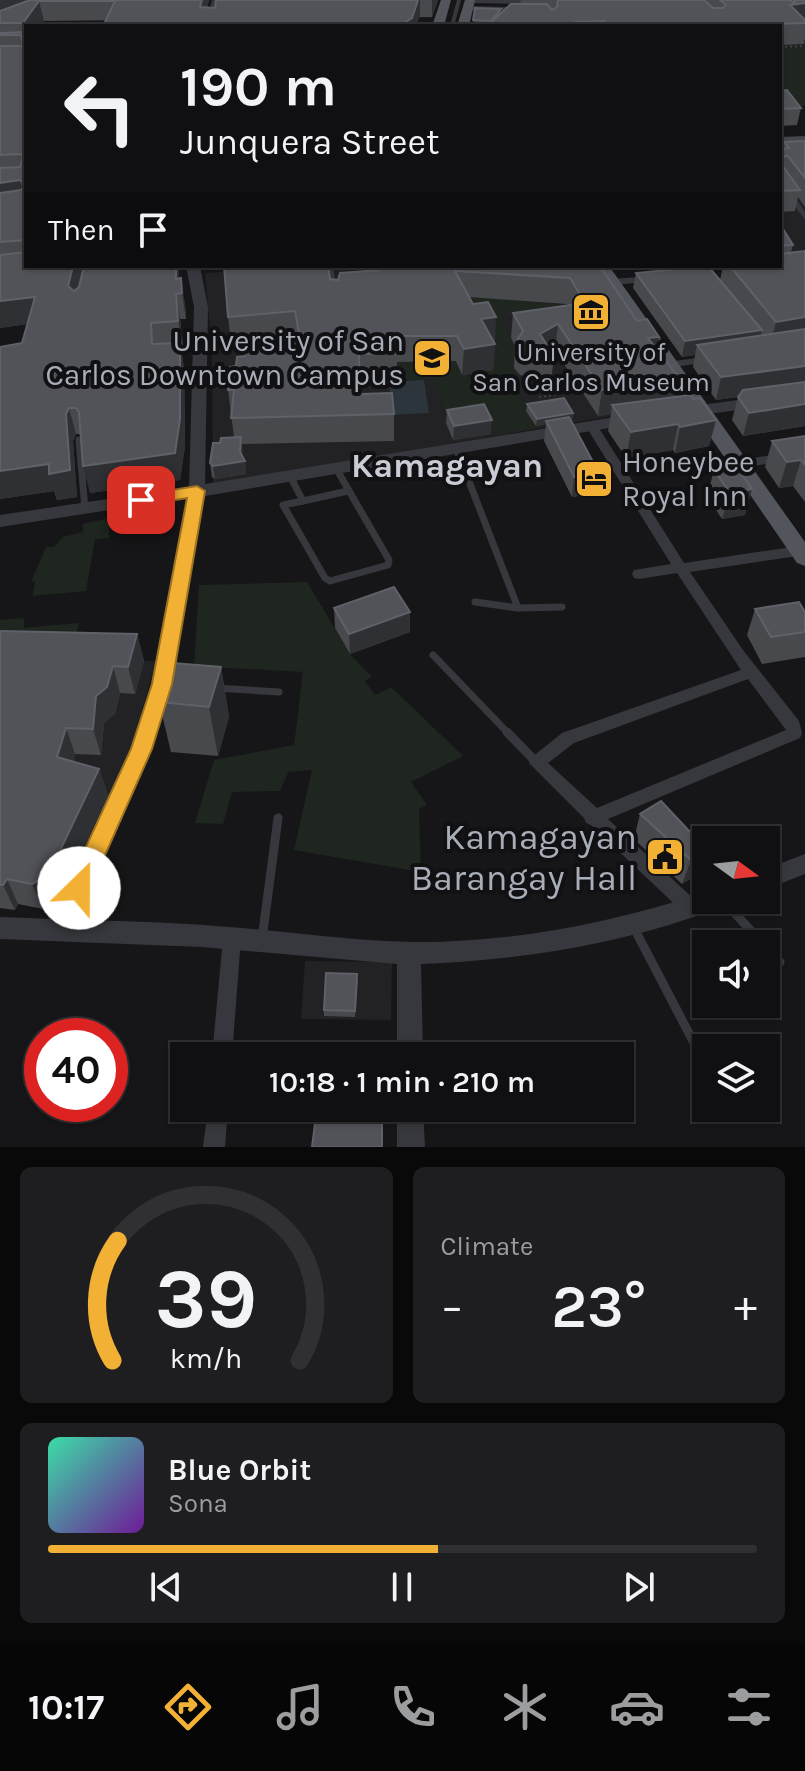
<!DOCTYPE html>
<html lang="en">
<head>
<meta charset="utf-8">
<style>
  body { margin:0; font-family:Karla,sans-serif; background:#1e1e20; color:#f1f3f6; height:100vh; display:flex; flex-direction:column; font-size:30px; white-space:nowrap }
  * { box-sizing:border-box; margin:0 }
  p { font-size:26px; color:#9c9d9f }
  .icon { flex:none; width:44px; height:44px; fill:none; stroke:currentColor; stroke-width:2; stroke-linecap:round; stroke-linejoin:round }
  .map { position:relative; height:1147px; overflow:hidden }
  .panel { display:flex; flex-direction:column; gap:20px; padding:20px; background:#09090a; flex:1 }
  .panel>* { flex:none }
  .hud { position:absolute; left:24px; top:24px; width:758px; height:244px; border-radius:0px; box-shadow:0 2px 6px #0004,0 0 0 2px #303032; background:#101012; color:#f1f3f6; overflow:hidden }
  .needle { width:52px; rotate:105deg }
  .tools { position:absolute; left:692px; top:826px; display:grid; gap:16px }
  .tools a { display:grid; place-items:center; width:88px; height:88px; border-radius:0px; background:#101012; box-shadow:0 2px 6px #0004,0 0 0 2px #303032; font-size:40px }
  .speed { position:absolute; left:24px; top:1018px; display:flex; gap:16px; font-size:40px; font-weight:700; text-align:center }
  .speed>* { display:grid; place-content:center; width:104px; height:104px; border-radius:50%; background:#101012; box-shadow:0 2px 6px #0004,0 0 0 2px #303032; line-height:1 }
  .speed .limit { border:12px solid #d22; background:#fff; color:#111 }
  .pin { position:absolute; display:grid; place-items:center; width:68px; height:68px; color:#fff; margin:-34px; border-radius:16px; box-shadow:0 4px 12px #0006 }
  .me { position:absolute; width:88px; margin:-44px; rotate:23deg; stroke-linejoin:round; filter:drop-shadow(0 0 6px #0008) }
  .turn { display:flex; align-items:center; gap:28px; height:168px; padding:0 24px; font-size:36px }
  .turn .icon { width:104px; height:104px; stroke-width:2.5 }
  .turn b { display:block; font-size:56px; line-height:68px }
  .then { display:flex; align-items:center; height:76px; padding:0 24px; background:#0003; gap:16px; font-size:30px }
  .big { font-size:60px; font-weight:600; line-height:1.1 }
  .panel .widget { flex:1; display:flex; flex-direction:column; justify-content:center; gap:12px; min-width:0; padding:0 28px; border-radius:12px; background:#1e1e20 }
  .panel .dial { align-items:center; gap:0 }
  .dial svg { height:208px; overflow:visible; fill:none; stroke:#303032; stroke-width:7; stroke-linecap:round; text-anchor:middle }
  .dial text { fill:#f1f3f6; stroke:none }
  .song { display:flex; align-items:center; gap:24px }
  .cover { width:96px; height:96px; border-radius:12px; background:linear-gradient(135deg,hsl(160 70% 55%),hsl(280 70% 35%)) }
  .played { height:8px; border-radius:4px; background:linear-gradient(90deg,#f2b134 55%,#303032 55%) }
  .keys { display:flex; justify-content:space-around; direction:ltr }
  .heat { display:flex; justify-content:space-between; align-items:center; font-size:44px; direction:ltr }
  .panel .tiles { flex:1; display:grid; gap:20px; grid-template-columns:1fr 1fr }
  .widget:last-child { grid-column:span 2 }
  .trip { position:absolute; left:170px; top:1042px; width:464px; height:80px; border-radius:0px; background:#101012; box-shadow:0 2px 6px #0004,0 0 0 2px #303032; font-weight:600; line-height:80px; text-align:center }
  .tabs { display:flex; height:128px; justify-content:space-around; align-items:center; background:#060607; color:#9c9d9f }
  .tabs .icon { width:56px; height:56px }
  .tabs .on { color:#f2b134 }
  .tabs b { font-size:36px; color:#f1f3f6 }
  .map>svg:first-child { display:block }
  .built { fill:#222225 }
  .green { fill:#1e261f }
  .water { fill:#2c353c }
  .lines { fill:none; stroke-linecap:round; stroke-linejoin:round }
  .path { stroke:#3d3f44; stroke-width:2; stroke-dasharray:2 3; stroke-linecap:butt }
  .service-far3 { stroke:#37383d; stroke-width:4 }
  .service-far2 { stroke:#37383d; stroke-width:5 }
  .service-far1 { stroke:#37383d; stroke-width:7 }
  .service { stroke:#37383d; stroke-width:9 }
  .minor { fill:#37383d; fill-rule:evenodd }
  .tertiary { fill:#37383d; fill-rule:evenodd }
  .secondary { fill:#45474d; fill-rule:evenodd }
  .primary { fill:#53555c; fill-rule:evenodd }
  .wall { fill:#47494d; fill-rule:evenodd }
  .shaded-wall { fill:#2f3033 }
  .building { fill:#525359; stroke:#5f6168; stroke-width:2 }
  .route { fill:#f2b134; stroke:#9d7322; stroke-width:2 }
  .labels { text-anchor:middle; stroke-width:8; stroke-linejoin:round; paint-order:stroke }
  .far-poi-label { font-size:26px; fill:#a8adb8; stroke:#111113 }
  .poi-label { font-size:30px; fill:#a8adb8; stroke:#111113; text-anchor:end }
  .quarter-label { font-size:34px; font-weight:bold; fill:#c9ccd4; stroke:#111113 }
  .near-poi-label { font-size:36px; fill:#a8adb8; stroke:#111113; text-anchor:end }
</style>
</head>
<body>
<div class="map">
<svg width="805" height="1147" viewBox="0 0 805 1147">
  <rect width="100%" height="100%" fill="#161618"/>
  <g class="built">
    <polygon points="805,158 805,261 780,263 780,159"/>
    <polygon points="296,266 604,289 683,404 213,484 212,352 205,273"/>
    <polygon points="0,658 156,661 129,756 102,820 28,803"/>
    <polygon points="305,961 392,962 391,1020 301,1019"/>
  </g>
  <g class="green">
    <polygon points="805,18 805,106 780,107 780,26 762,26"/>
    <polygon points="454,296 567,304 499,315 515,346 589,348 528,356 516,371 520,375 511,377 533,422 542,420 545,426 491,435 482,416 450,421 433,379 397,379 395,362 456,361 463,375"/>
    <polygon points="109,518 109,538 95,539 86,591 33,596 35,581 31,582 46,547 54,547 63,537 83,532 83,524"/>
    <polygon points="307,582 350,654 372,677 365,681 375,695 391,687 463,756 411,782 427,805 419,809 421,872 294,850 312,770 288,772 280,791 232,792 223,824 195,823 214,760 294,745 303,672 194,666 199,585"/>
    <polygon points="24,618 24,628 79,623 69,659 0,658 0,620"/>
  </g>
  <polygon class="water" points="424,380 429,413 392,415 389,382"/>
  <g class="lines">
    <g class="path">
      <polyline points="780,47 805,46"/>
      <polyline points="387,394 386,381 389,380"/>
      <polyline points="539,397 569,393"/>
    </g>
    <g class="service-far3">
      <polyline points="470,1 523,2"/>
      <polyline points="468,8 513,9"/>
      <polyline points="452,26 459,0"/>
      <polyline points="780,147 805,145"/>
    </g>
    <g class="service-far2">
      <polyline points="793,199 805,216"/>
      <polyline points="330,266 334,287"/>
    </g>
    <g class="service-far1">
      <polyline points="79,440 85,509"/>
      <polyline points="456,448 518,608"/>
      <polyline points="290,476 303,501 283,505 325,578 330,581 388,565 389,560 337,470"/>
      <polyline points="303,501 348,491"/>
      <polyline points="475,602 518,608 562,607"/>
      <polyline points="433,655 509,734"/>
      <polyline points="216,688 279,692"/>
    </g>
    <g class="service">
      <polyline points="507,732 536,762"/>
      <polyline points="723,900 763,944"/>
      <polyline points="633,926 706,1066"/>
      <polyline points="262,939 278,818"/>
      <polyline points="766,947 780,962"/>
    </g>
    <g class="minor">
      <polygon points="653,276 657,277 657,281 612,285 607,282 612,279"/>
      <polygon points="710,356 716,359 714,361 668,368 662,365 668,362"/>
      <path d="M 591,421 L 597,425 L 684,563 L 805,545 L 805,555 L 690,572 L 743,650 L 799,721 L 802,733 L 800,738 L 608,819 L 697,902 L 700,908 L 697,914 L 691,916 L 685,914 L 591,825 L 586,823 L 584,818 L 529,763 L 531,758 L 562,733 L 741,670 L 677,573 L 639,579 L 634,578 L 632,574 L 634,570 L 671,564 L 585,425 ZM 748,679 L 786,730 L 597,808 L 548,763 L 574,743 Z"/>
      <polygon points="805,450 805,458 740,468 734,464 740,460"/>
      <polygon points="232,929 239,932 241,938 232,1056 212,1056 223,938 225,932"/>
      <polygon points="208,1108 228,1108 225,1147 203,1147"/>
    </g>
    <g class="tertiary">
      <polygon points="212,0 220,0 215,26 205,26"/>
      <path d="M 186,266 L 200,266 L 208,307 L 205,484 L 633,414 L 641,419 L 633,424 L 205,496 L 172,684 L 152,749 L 77,920 C 132,921 187,923 242,928 C 298,933 355,941 412,942 C 511,943 613,923 706,892 L 706,900 L 725,900 L 721,907 C 625,944 523,960 421,964 L 423,1056 L 397,1056 L 397,964 L 202,947 L 0,939 L 0,917 L 54,919 L 132,749 L 152,684 L 187,498 L 0,527 L 0,515 L 189,487 L 194,307 Z"/>
      <polygon points="805,391 805,401 686,417 678,412 686,407"/>
      <polygon points="805,854 805,874 766,889 766,869"/>
      <polygon points="397,1108 423,1108 425,1147 397,1147"/>
    </g>
    <polygon class="secondary" points="805,136 805,144 780,145 780,137"/>
    <g class="primary">
      <polygon points="441,0 451,0 444,26 432,26"/>
      <polygon points="465,0 475,0 469,26 457,26"/>
      <polygon points="593,266 609,266 805,542 805,566 797,563"/>
    </g>
  </g>
  <g class="wall">
    <polygon points="0,0 209,0 207,8 215,8 216,0 438,0 432,17 44,21 40,26 26,26 26,266 83,268 179,279 185,304 186,319 180,319 183,346 181,347 184,369 185,446 180,480 90,493 81,434 76,434 73,441 77,497 57,500 54,491 0,499 0,347 22,343 27,324 0,328"/>
    <polygon points="521,0 805,0 805,38 804,44 780,45 780,26 484,26 473,25 475,8 501,9 501,12 520,4"/>
    <polygon points="780,91 801,108 797,125 780,126"/>
    <polygon points="805,141 805,207 798,197 795,211 780,212 780,149 783,149 784,142"/>
    <polygon points="780,224 793,245 791,252 805,251 805,426 743,436 732,420 738,397 716,400 693,367 695,355 682,357 633,288 636,273 720,280 723,266 780,266"/>
    <path d="M 377,266 L 587,266 L 637,321 L 680,379 L 676,396 L 693,399 L 716,420 L 709,446 L 675,453 L 673,450 L 626,458 L 608,431 L 611,414 L 598,416 L 555,350 L 551,352 L 554,356 L 551,382 L 520,375 L 514,368 L 515,346 L 511,338 L 513,313 L 569,306 L 567,304 L 469,297 L 495,343 L 493,370 L 462,375 L 456,361 L 397,362 L 397,379 L 360,380 L 360,394 L 394,414 L 394,441 L 242,444 L 242,457 L 245,461 L 246,474 L 215,479 L 212,477 L 210,463 L 220,443 L 234,437 L 228,390 L 236,366 L 245,356 L 246,341 L 231,342 L 228,317 L 330,279 L 338,280 L 377,270 ZM 297,337 L 298,339 L 249,341 Z"/>
    <polygon points="527,404 573,413 572,420 570,420 599,473 596,493 572,497 544,441 546,424 536,426 526,411"/>
    <polygon points="447,410 491,434 453,440 446,423"/>
    <polygon points="805,436 805,502 793,486 779,488 765,467 772,441"/>
    <polygon points="714,470 752,489 745,515 722,519 707,496"/>
    <polygon points="334,608 410,632 350,654 335,628"/>
    <polygon points="755,609 805,612 805,657 762,664 747,635"/>
    <polygon points="0,631 137,634 144,661 135,694 120,693 115,714 104,723 101,755 75,754 73,762 99,769 108,795 59,901 43,909 18,904 15,910 0,908"/>
    <polygon points="221,667 229,717 218,756 171,752 159,702"/>
    <polygon points="640,814 706,849 698,874 682,884 634,839"/>
    <polygon points="358,980 355,1017 324,1016 324,1010"/>
  </g>
  <g class="shaded-wall">
    <polygon points="0,0 61,0 39,1 44,21 40,26 26,26 26,36 23,23 0,21"/>
    <polygon points="202,0 209,0 203,26 200,7"/>
    <polygon points="418,0 420,0 420,16 416,26 399,26"/>
    <polygon points="432,0 438,0 432,17"/>
    <polygon points="805,3 805,23 790,5"/>
    <polygon points="20,180 26,204 0,208 0,183"/>
    <polygon points="73,266 83,266 84,269 74,312 68,286"/>
    <polygon points="176,266 178,266 179,270 180,294 176,279"/>
    <polygon points="181,278 185,304 186,319 182,293"/>
    <polygon points="176,294 180,319 183,346 178,321"/>
    <polygon points="35,297 41,322 0,328 0,301"/>
    <polygon points="496,317 495,343 480,345 481,319"/>
    <polygon points="805,317 805,338 770,344 776,322"/>
    <polygon points="558,324 555,350 546,355 540,334"/>
    <polygon points="762,330 758,346 697,345 695,355 682,357 685,341"/>
    <polygon points="659,337 655,363 648,338"/>
    <polygon points="180,343 184,369 185,446 180,480 90,493 83,466"/>
    <polygon points="495,344 493,370 462,375 464,349"/>
    <polygon points="805,366 805,388 716,400 721,377"/>
    <polygon points="680,379 674,406 612,405 611,414 598,416 602,390"/>
    <polygon points="805,404 805,426 743,436 749,413"/>
    <polygon points="69,408 76,434 73,441 77,497 57,500 54,491 0,499 0,471 66,414"/>
    <polygon points="573,413 572,420 548,424 546,421 546,424 536,426 537,419"/>
    <polygon points="492,420 491,434 453,440 454,426"/>
    <polygon points="716,420 709,446 675,453 680,427"/>
    <polygon points="678,424 673,450 626,458 631,432"/>
    <polygon points="241,437 243,451 242,461 245,461 246,474 215,479 213,466 240,452"/>
    <polygon points="801,460 793,486 779,488 787,462"/>
    <polygon points="599,473 596,493 572,497 574,477"/>
    <polygon points="752,489 745,515 722,519 730,493"/>
    <polygon points="410,612 410,632 350,654 349,634"/>
    <polygon points="137,634 144,661 135,694 128,667"/>
    <polygon points="113,666 120,693 115,714 104,723 101,755 93,729 96,696"/>
    <polygon points="221,667 229,717 218,756 209,707"/>
    <polygon points="66,728 75,754 67,783 57,757"/>
    <polygon points="99,769 108,795 59,901 43,909 32,884"/>
    <polygon points="706,850 698,874 682,884 691,860"/>
    <polygon points="7,879 18,904 15,910 3,885"/>
  </g>
  <g class="building">
    <polygon points="30,0 202,0 200,7 215,8 216,0 418,0 412,18 399,26 103,26 115,1 39,1 23,23 0,23 0,11"/>
    <polygon points="558,0 704,0 713,8 723,8 726,5 720,0 790,0 795,4 794,0 805,0 805,3 790,5 805,20 805,23 705,26 607,26 605,21 575,22 577,26 487,26 511,4 547,4 552,10 557,7"/>
    <polygon points="475,8 501,9 491,21 473,20"/>
    <polygon points="26,32 26,240 0,242 0,193 21,190 26,185 20,180 0,183 0,168 20,167 23,156 20,154 0,155 0,46 23,46 21,35 0,35 0,33"/>
    <polygon points="787,90 801,108 780,109 780,91"/>
    <polygon points="805,141 805,178 788,156 781,157 780,161 780,149 789,148 784,142"/>
    <polygon points="780,162 800,190 780,191"/>
    <polygon points="780,224 793,245 780,246"/>
    <polygon points="805,251 805,317 776,322 730,266 780,266 780,254"/>
    <polygon points="26,252 26,266 73,266 68,286 74,291 79,287 84,266 176,266 176,279 181,278 182,293 176,294 178,321 151,323 152,344 180,343 180,419 175,453 83,466 79,412 76,408 69,408 66,414 70,470 49,474 49,464 0,471 0,347 22,343 35,297 0,301 0,255"/>
    <polygon points="224,266 328,266 330,279 338,280 340,273 380,270 379,266 587,266 598,268 604,272 637,321 647,319 659,337 648,338 680,379 602,390 558,324 540,334 554,356 522,349 516,342 523,331 513,313 585,303 570,278 455,271 473,304 488,302 496,317 481,319 495,344 464,349 457,336 395,336 397,353 359,354 360,394 392,393 394,414 231,418 234,390 228,390 230,367 236,366 237,357 245,356 246,341 300,339 295,311 228,317"/>
    <polygon points="708,266 762,330 685,341 636,273"/>
    <polygon points="805,329 805,366 721,377 697,345"/>
    <polygon points="805,382 805,404 749,413 738,397 743,390"/>
    <polygon points="690,395 693,399 700,398 716,420 680,427 678,424 631,432 612,405"/>
    <polygon points="564,398 573,413 537,419 527,404"/>
    <polygon points="484,404 492,420 454,426 447,410"/>
    <polygon points="569,417 599,473 574,477 546,421"/>
    <polygon points="805,436 805,465 801,460 787,462 772,441"/>
    <polygon points="241,437 240,452 245,461 213,466 210,463 213,443 220,443 221,438"/>
    <polygon points="736,466 752,489 730,493 714,470"/>
    <polygon points="394,587 410,612 349,634 334,608"/>
    <polygon points="799,602 805,612 805,632 771,637 755,609"/>
    <polygon points="0,631 137,634 128,667 113,666 107,687 96,696 93,729 66,728 57,757 99,769 48,876 32,884 7,879 3,885 0,885"/>
    <polygon points="172,663 221,667 209,707 159,702"/>
    <polygon points="661,801 706,849 706,850 691,860 640,814"/>
    <polygon points="326,973 357,974 355,1011 324,1010"/>
    <polygon points="317,1108 382,1108 382,1147 312,1147"/>
  </g>
  <polygon class="route" points="197,486 205,491 172,684 152,749 87,896 79,899 71,896 67,888 131,749 152,684 187,498 141,506 132,500 141,495"/>
  <defs>
    <g id="museum-square" transform="scale(2)"><rect x="-9" y="-9" width="18" height="18" rx="4" fill="#f2b134" stroke="#111113"/><path d="M0-6L6-3V-2H-6V-3ZM-5-1h2V3h-2ZM-1-1h2V3h-2ZM3-1h2V3H3ZM-6 4H6V6H-6Z" fill="#111"/></g>
    <g id="university-square" transform="scale(2)"><rect x="-9" y="-9" width="18" height="18" rx="4" fill="#f2b134" stroke="#111113"/><path d="M0-5L7-2L0 1L-7-2ZM-4 1L0 2.5L4 1V4Q0 6-4 4Z" fill="#111"/></g>
    <g id="hotel-square" transform="scale(2)"><rect x="-9" y="-9" width="18" height="18" rx="4" fill="#f2b134" stroke="#111113"/><path d="M-6-4.5h1.5V1H6V5H4.5V3h-9V5H-6ZM-4 0a1.8 1.8 0 1 1 3.6 0ZM.5 0V-2.5h3Q6-2.5 6 0Z" fill="#111"/></g>
    <g id="civic-square" transform="scale(2)"><rect x="-9" y="-9" width="18" height="18" rx="4" fill="#f2b134" stroke="#111113"/><path d="M-.6-6.5H3V-4.5H.6V-3L4-1V1h2V6H-6V1h2V-1L-.6-3ZM-1.2 2.5V6h2.4V2.5Z" fill="#111"/></g>
  </defs>
  <g fill-rule="evenodd">
    <use href="#museum-square" x="591" y="312"/>
    <use href="#university-square" x="432" y="358"/>
    <use href="#hotel-square" x="594" y="479"/>
    <use href="#civic-square" x="665" y="857"/>
  </g>
  <g class="labels">
    <g class="far-poi-label">
      <text x="591" y="361">University of<tspan x="591" dy="30">San Carlos Museum</tspan></text>
    </g>
    <g class="poi-label">
      <text x="404" y="351">University of San<tspan x="404" dy="34">Carlos Downtown Campus</tspan></text>
      <text x="622" y="472" text-anchor="start">Honeybee<tspan x="622" dy="34">Royal Inn</tspan></text>
    </g>
    <g class="quarter-label">
      <text x="447" y="477">Kamagayan</text>
    </g>
    <g class="near-poi-label">
      <text x="637" y="849">Kamagayan<tspan x="637" dy="41">Barangay Hall</tspan></text>
    </g>
  </g>
</svg>
<div class="tools">
<a><svg class="needle" viewBox="-14 -14 28 28"><path d="M0-13l5 13h-10z" fill="#e53935"/><path d="M0 13l5-13h-10z" fill="#9c9d9f"/></svg></a>
<a><svg class="icon" aria-label="sound" viewBox="0 0 24 24"><path d="M4 9h4l5-4v14l-5-4H4zM17 9q2 3 0 6"/></svg></a>
<a><svg class="icon" aria-label="layers" viewBox="0 0 24 24"><path d="M12 4l9 5-9 5-9-5zM3 14l9 5 9-5"/></svg></a>
</div>
<div class="speed"><div class="limit">40</div></div>
<div class="pin" style="left:141px;top:500px;background:#d93025"><svg class="icon" aria-label="arrive" viewBox="0 0 24 24"><path d="M6 21V4h12l-3 4 3 4H6"/></svg></div>
<svg class="me" style="left:79px;top:888px" viewBox="-20 -20 40 40"><circle r="19" fill="#fff"/><path d="M0-13L10 11 0 6-10 11z" fill="#f2b134"/></svg>
<div class="trip">10:18 · 1 min · 210 m</div>
<div class="hud">
<div class="turn"><svg class="icon" aria-label="left" viewBox="0 0 24 24"><path d="M17 20v-9H6M10 6l-5 5 5 5"/></svg><div><b>190 m</b>Junquera Street</div></div>
<div class="then">Then<svg class="icon" aria-label="arrive" viewBox="0 0 24 24"><path d="M6 21V4h12l-3 4 3 4H6"/></svg></div>
</div>
</div>
<section class="panel">
<div class="tiles">
<div class="widget dial"><svg viewBox="0 0 100 80">
<path d="M14 69A42 42 0 1 1 86 69"/>
<path d="M14 69A42 42 0 0 1 16 23" stroke="#f2b134"/>
<text x="50" y="56" font-size="32" font-weight="700">39</text>
<text x="50" y="72" font-size="11">km/h</text>
</svg></div>
<div class="widget"><p>Climate</p>
<div class="heat"><a>−</a><b class="big">23°</b><a>+</a></div>
</div>
<div class="widget">
<div class="song"><i class="cover"></i><div><b>Blue Orbit</b><p>Sona</p></div></div>
<div class="played"></div>
<div class="keys"><svg class="icon" aria-label="previous" viewBox="0 0 24 24"><path d="M18 5L8 12l10 7zM5 5v14"/></svg><svg class="icon" aria-label="pause" viewBox="0 0 24 24"><path d="M8 5v14M16 5v14"/></svg><svg class="icon" aria-label="next" viewBox="0 0 24 24"><path d="M6 5l10 7-10 7zM19 5v14"/></svg></div>
</div>
</div>
</section>
<nav class="tabs">
<b>10:17</b>
<svg class="icon on" aria-label="directions" viewBox="0 0 24 24"><path d="M12 3l9 9-9 9-9-9zM9 14v-3h6M13 9l2 2-2 2"/></svg>
<svg class="icon" aria-label="music" viewBox="0 0 24 24"><path d="M9 18V5l10-2v13"/><circle cx="6" cy="18" r="3"/><circle cx="16" cy="16" r="3"/></svg>
<svg class="icon" aria-label="phone" viewBox="0 0 24 24"><path d="M5 4h4l2 5-3 2q2 4 5 5l2-3 5 2v4C11 20 4 13 5 4z"/></svg>
<svg class="icon" aria-label="climate" viewBox="0 0 24 24"><path d="M12 3v18M4 7l16 10M4 17L20 7"/></svg>
<svg class="icon" aria-label="car" viewBox="0 0 24 24"><path d="M5 17H2v-5l4-1 3-4h7l3 4 3 1v5h-3M9 17h6M6 11h13"/><circle cx="7" cy="17" r="2"/><circle cx="17" cy="17" r="2"/></svg>
<svg class="icon" aria-label="filters" viewBox="0 0 24 24"><path d="M4 7h16M4 17h16"/><circle cx="9" cy="7" r="2"/><circle cx="15" cy="17" r="2"/></svg>
</nav>
</body>
</html>
